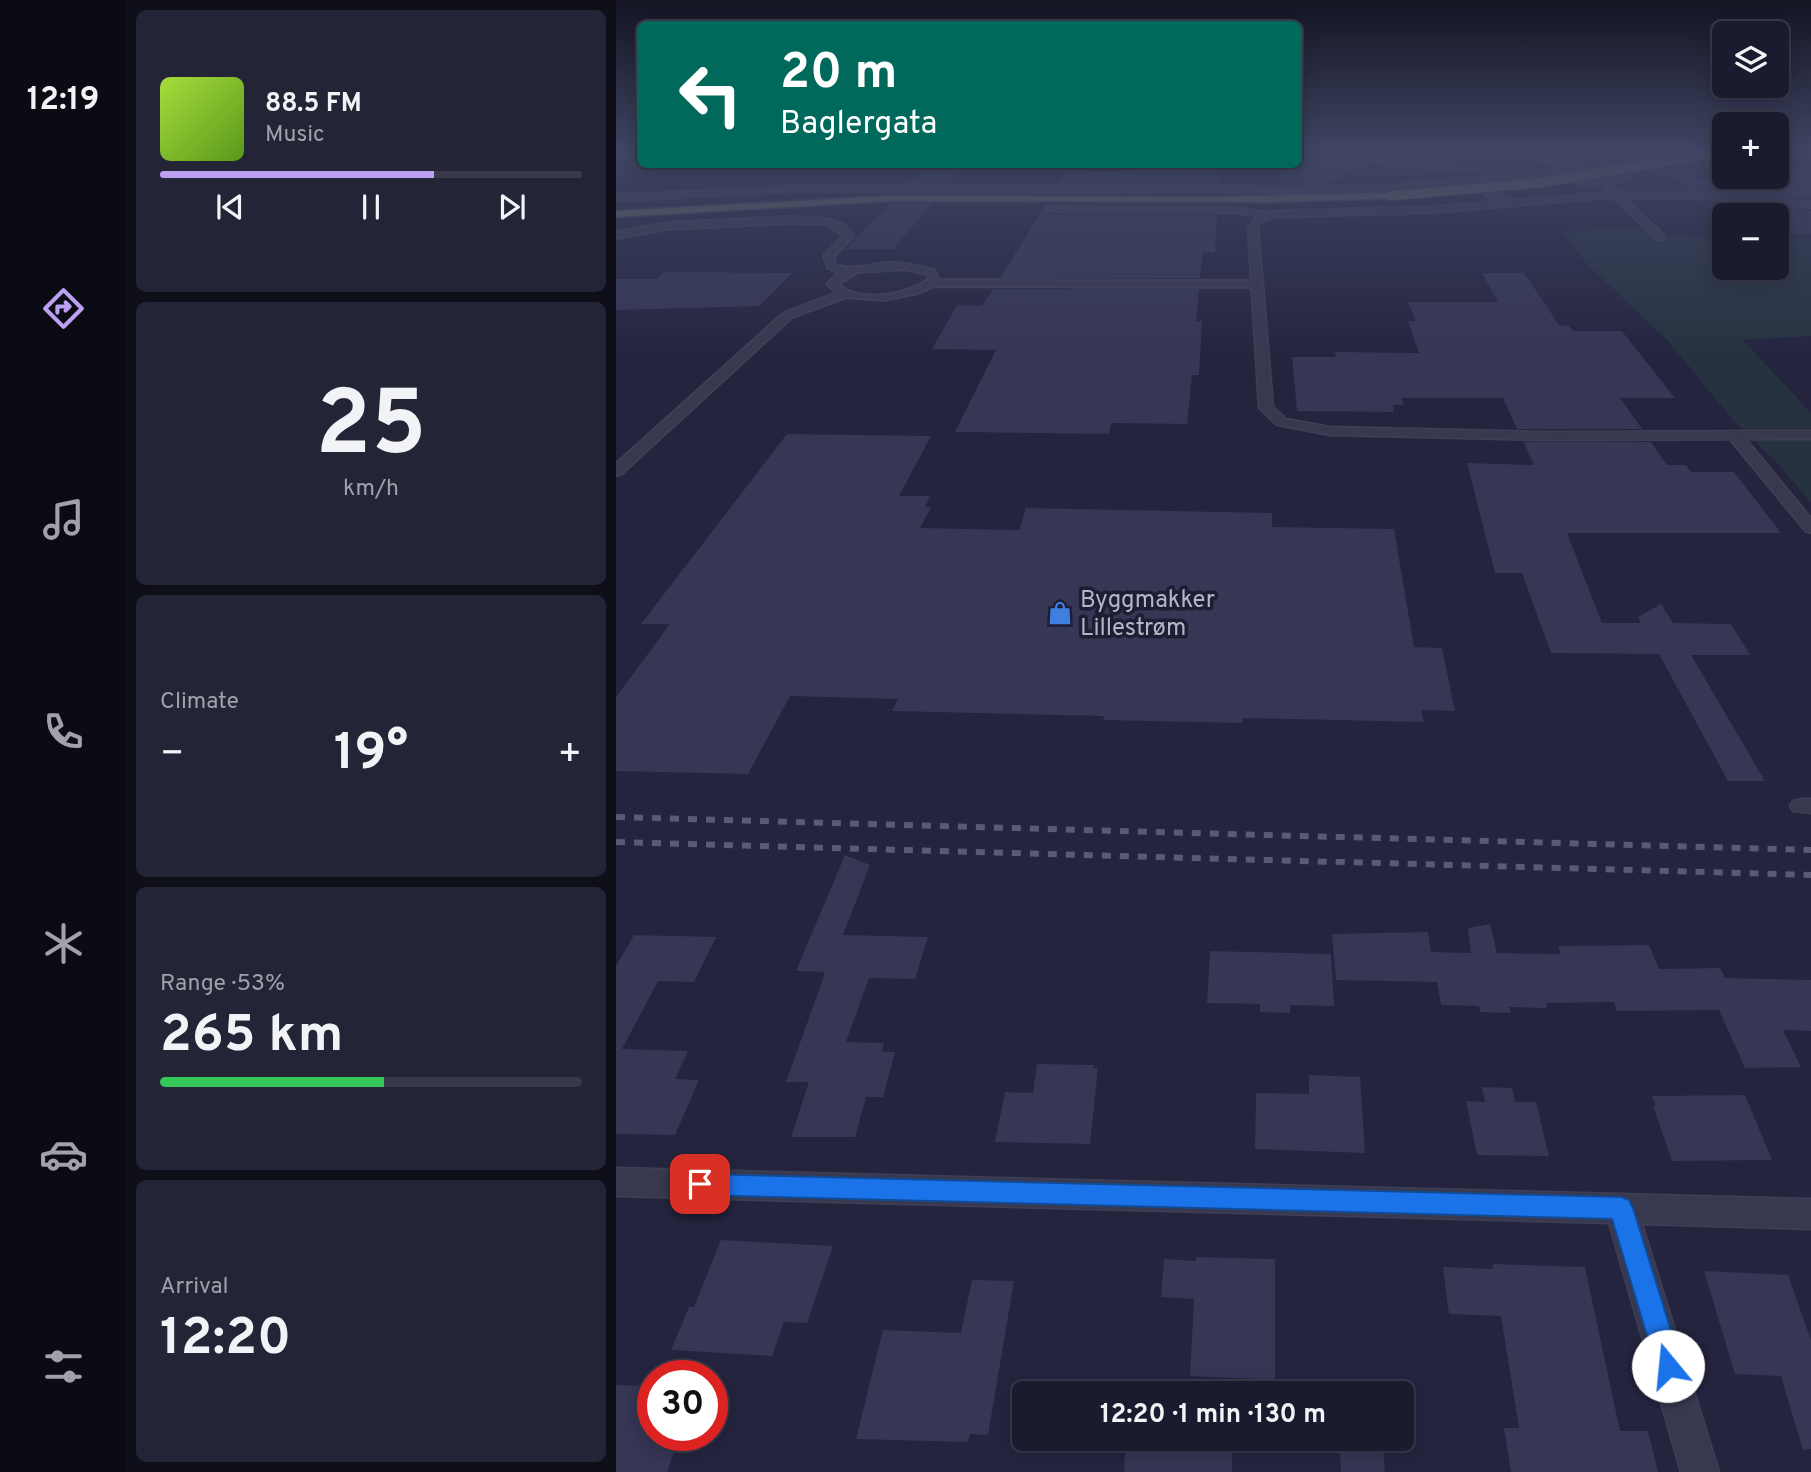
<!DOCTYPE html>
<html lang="en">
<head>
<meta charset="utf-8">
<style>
  body { margin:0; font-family:Overpass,sans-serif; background:#242437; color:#f1f3f6; height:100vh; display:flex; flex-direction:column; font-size:26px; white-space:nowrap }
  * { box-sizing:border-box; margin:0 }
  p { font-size:23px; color:#a0a1aa }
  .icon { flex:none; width:38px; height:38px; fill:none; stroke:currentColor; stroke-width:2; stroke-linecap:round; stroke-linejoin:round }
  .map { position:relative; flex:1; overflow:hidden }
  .side { display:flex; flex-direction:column; gap:10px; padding:10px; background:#0f0f1a; width:490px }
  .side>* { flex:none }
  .banner { position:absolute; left:21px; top:21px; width:665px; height:147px; border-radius:10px; box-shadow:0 4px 18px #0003,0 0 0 2px #39394b; background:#00695c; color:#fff; overflow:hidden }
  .tools { position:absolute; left:1096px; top:21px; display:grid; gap:14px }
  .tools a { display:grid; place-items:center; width:77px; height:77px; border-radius:10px; background:#1b1b2f; box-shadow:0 4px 18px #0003,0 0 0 2px #39394b; font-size:35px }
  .speed { position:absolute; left:21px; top:1360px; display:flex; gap:14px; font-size:35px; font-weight:700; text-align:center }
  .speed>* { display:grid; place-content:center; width:91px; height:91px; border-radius:50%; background:#1b1b2f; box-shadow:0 4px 18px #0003,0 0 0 2px #39394b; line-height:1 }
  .speed .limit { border:10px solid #d22; background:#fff; color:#111 }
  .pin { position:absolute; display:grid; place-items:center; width:60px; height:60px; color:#fff; margin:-30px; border-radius:14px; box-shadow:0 4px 10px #0006 }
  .me { position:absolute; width:77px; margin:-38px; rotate:343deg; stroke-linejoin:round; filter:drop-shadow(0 0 5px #0008) }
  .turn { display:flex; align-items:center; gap:24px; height:147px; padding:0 28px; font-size:32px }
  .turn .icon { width:91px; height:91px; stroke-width:2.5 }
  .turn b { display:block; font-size:49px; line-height:60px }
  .big { font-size:52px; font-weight:700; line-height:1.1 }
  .side .widget { flex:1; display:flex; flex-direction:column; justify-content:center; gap:10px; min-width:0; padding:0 24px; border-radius:10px; background:#242437 }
  .side .dial { align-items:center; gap:0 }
  .dial b { font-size:91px; line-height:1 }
  .song { display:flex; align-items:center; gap:21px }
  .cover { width:84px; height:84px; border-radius:10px; background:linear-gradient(135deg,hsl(80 70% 55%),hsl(90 70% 35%)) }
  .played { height:7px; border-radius:4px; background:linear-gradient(90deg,#bca0f2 65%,#39394b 65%) }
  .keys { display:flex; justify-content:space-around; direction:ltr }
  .heat { display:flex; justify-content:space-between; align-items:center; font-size:38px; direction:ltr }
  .charge { height:10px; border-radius:5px; background:linear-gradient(90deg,#34c759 53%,#39394b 0) }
  .trip { position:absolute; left:396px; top:1381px; width:402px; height:70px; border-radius:10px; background:#1b1b2f; box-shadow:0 4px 18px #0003,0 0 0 2px #39394b; font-weight:700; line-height:70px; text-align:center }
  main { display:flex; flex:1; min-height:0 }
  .menu { display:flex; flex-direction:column; width:126px; justify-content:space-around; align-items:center; background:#0b0b13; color:#a0a1aa }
  .menu .icon { width:49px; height:49px }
  .menu .selected { color:#bca0f2 }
  .menu b { font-size:32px; color:#f1f3f6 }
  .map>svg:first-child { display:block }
  .green { fill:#263240 }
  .building { fill:#363655 }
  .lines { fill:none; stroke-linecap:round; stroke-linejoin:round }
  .service-casing { stroke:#3f3e55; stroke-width:4 }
  .minor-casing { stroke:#3f3e55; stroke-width:3 }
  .tertiary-casing { stroke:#3f3e55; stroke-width:3 }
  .trunk-casing { stroke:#404057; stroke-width:3 }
  .service { fill:#38384f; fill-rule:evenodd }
  .minor { fill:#38384f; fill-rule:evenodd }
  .tertiary { fill:#38384f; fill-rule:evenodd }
  .trunk { fill:#656662; fill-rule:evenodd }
  .rail { stroke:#5a5a76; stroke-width:6; stroke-dasharray:9 9; stroke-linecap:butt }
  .trunk-bridge-casing { stroke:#404057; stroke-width:10; stroke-linecap:butt }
  .trunk-bridge { stroke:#656662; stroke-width:9 }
  .route { fill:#1a73e8; stroke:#114b97; stroke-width:2 }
  .labels { text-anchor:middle; stroke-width:7; stroke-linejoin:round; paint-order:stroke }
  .poi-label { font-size:24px; fill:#b5b4ca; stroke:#1d1d34; text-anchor:start }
</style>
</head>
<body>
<main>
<nav class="menu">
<b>12:19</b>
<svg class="icon selected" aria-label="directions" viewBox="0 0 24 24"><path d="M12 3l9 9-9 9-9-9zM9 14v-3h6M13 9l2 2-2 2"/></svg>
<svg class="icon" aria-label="music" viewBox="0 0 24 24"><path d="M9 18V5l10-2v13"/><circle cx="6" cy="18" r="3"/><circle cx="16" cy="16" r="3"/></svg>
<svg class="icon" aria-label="phone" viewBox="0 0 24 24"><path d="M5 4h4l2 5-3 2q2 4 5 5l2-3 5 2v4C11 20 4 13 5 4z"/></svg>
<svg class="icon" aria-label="climate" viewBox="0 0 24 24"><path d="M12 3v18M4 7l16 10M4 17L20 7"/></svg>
<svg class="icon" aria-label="car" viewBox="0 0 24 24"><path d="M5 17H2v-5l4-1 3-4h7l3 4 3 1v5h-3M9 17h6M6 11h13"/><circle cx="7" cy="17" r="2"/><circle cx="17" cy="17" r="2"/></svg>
<svg class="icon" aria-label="filters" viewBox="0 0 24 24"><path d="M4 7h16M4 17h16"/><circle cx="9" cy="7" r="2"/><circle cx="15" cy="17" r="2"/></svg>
</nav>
<section class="side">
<div class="widget">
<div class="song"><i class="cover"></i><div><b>88.5 FM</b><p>Music</p></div></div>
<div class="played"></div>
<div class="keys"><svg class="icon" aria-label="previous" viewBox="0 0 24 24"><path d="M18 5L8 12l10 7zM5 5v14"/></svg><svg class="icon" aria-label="pause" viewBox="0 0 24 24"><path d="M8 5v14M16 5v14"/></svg><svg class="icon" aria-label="next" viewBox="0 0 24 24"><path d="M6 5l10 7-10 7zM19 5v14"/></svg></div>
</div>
<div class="widget dial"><b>25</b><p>km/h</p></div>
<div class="widget"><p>Climate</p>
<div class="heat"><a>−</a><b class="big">19°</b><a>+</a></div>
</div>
<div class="widget"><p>Range · 53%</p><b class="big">265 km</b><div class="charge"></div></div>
<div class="widget"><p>Arrival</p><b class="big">12:20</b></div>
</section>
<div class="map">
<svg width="1195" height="1472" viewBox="0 0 1195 1472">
  <rect width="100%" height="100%" fill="#24243f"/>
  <polygon class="green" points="1042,226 1051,236 1108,238 1108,268 1160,268 1160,238 1195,238 1195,336 1127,340 1195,413 1195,502 1161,463 1116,419 1053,342 970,263 947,231"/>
  <g class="building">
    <polygon points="682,158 751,164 712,184 662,184 663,164 682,164"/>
    <polygon points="311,164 316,167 346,167 333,184 293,184"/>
    <polygon points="1195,168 1195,199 1073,190 1056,176 1160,186 1160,169"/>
    <polygon points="451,170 603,176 602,184 442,184"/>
    <polygon points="1086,202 1195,211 1195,234 1160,234 1160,215 1108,215 1108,220"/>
    <polygon points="274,204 316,204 277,249 230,249"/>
    <polygon points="430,204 601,204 436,204 430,211 433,214 601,215 599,252 587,252 584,278 384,278"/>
    <polygon points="49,272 176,273 143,306 0,310 0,279 40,279"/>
    <polygon points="866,273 908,273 943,325 953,326 957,331 1006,331 1059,398 1004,398 1026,429 901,429 887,398 786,398 788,405 777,405 778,412 681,411 676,357 720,357 719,352 803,353 792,321 800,321 792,302 882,302"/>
    <polygon points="377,289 583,289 580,321 586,321 583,375 576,375 571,424 495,423 493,434 339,432 380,350 316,349 341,305 366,306"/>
    <polygon points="171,434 315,436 283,496 314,496 309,507 315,507 304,528 403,530 410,508 656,513 656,527 778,529 798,647 826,648 839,711 805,710 808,722 627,718 626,723 487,720 488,716 276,711 282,699 174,696 132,774 0,771 0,697 54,624 25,624"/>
    <polygon points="907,442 1035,442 1051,465 1070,465 1075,472 1118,472 1165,533 951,533 986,623 1025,623 1022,617 1045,604 1057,623 1115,624 1134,655 1075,655 1149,781 1112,781 1043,654 935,653 906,573 879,573 851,463 918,465"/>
    <polygon points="229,855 254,865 227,935 312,937 299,979 253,978 230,1042 268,1043 266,1052 279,1052 267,1097 250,1097 239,1137 175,1137 193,1082 170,1082 208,976 208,972 180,971"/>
    <polygon points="874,924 881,953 945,954 942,946 1033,945 1043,969 1104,968 1109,978 1195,980 1195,1031 1167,1030 1185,1067 1129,1068 1103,1010 1001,1011 998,1002 930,1003 931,1008 893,1007 895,1013 864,1012 863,1006 825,1005 821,982 720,980 716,934 812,932 815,952 855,953 852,928"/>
    <polygon points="18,935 100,937 78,982 42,981 6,1049 72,1051 59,1079 83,1080 59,1135 0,1134 0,966"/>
    <polygon points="594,951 715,954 718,1006 674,1005 674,1013 644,1012 644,1004 591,1003"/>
    <polygon points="421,1064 478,1065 478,1068 482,1068 474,1144 379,1142 389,1092 417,1093"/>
    <polygon points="693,1075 744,1077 749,1153 639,1149 640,1093 693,1094"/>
    <polygon points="866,1087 896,1088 899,1102 920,1102 933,1156 861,1155 850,1101 869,1102"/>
    <polygon points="1129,1095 1156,1160 1056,1161 1037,1106 1040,1105 1036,1096"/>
    <polygon points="105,1240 217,1246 191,1323 168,1322 156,1356 55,1350 73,1307 78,1307"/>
    <polygon points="580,1257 659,1259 659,1380 574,1376 578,1299 545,1297 548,1259 580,1261"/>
    <polygon points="877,1264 969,1267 1004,1431 1032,1431 1042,1472 895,1472 888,1428 903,1428 885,1316 833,1314 827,1267 877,1269"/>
    <polygon points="1088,1271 1172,1275 1195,1340 1195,1449 1187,1450 1165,1376 1119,1374"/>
    <polygon points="356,1280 398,1281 372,1435 354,1434 352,1442 240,1439 267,1330 345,1333"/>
    <polygon points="0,1385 37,1386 37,1435 64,1435 51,1472 0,1472"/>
    <polygon points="510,1438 616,1438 616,1472 508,1472"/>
    <polygon points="723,1438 766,1438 769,1472 725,1472"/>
  </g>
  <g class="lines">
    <g class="service-casing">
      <g id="service">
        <polygon points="682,152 857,168 861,170 857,172 682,155"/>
        <polygon points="936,152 947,152 923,159 919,157"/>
        <polygon points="316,164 595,167 599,169 595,171"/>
        <polygon points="873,191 900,201 901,203 894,205 870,195"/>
        <polygon points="997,193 1003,193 1047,235 1047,239 1041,239 997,197"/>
        <polygon points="436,207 615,208 661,214 657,217 615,212 433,211"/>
        <path d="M 176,217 C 195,218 228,215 237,236 L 218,256 L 219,264 C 235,272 256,263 274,263 C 289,263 304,266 318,270 L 323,280 L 642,281 L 647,284 L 642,287 L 317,286 L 302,293 L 267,300 L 230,297 L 176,317 L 5,474 L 0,475 L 0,464 L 168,313 L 221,293 L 211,284 L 223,273 L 212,268 L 208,256 L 228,236 L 211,224 L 176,223 L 51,229 L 0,238 L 0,232 L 51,223 ZM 289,269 L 311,274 L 314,278 C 293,295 243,304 222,284 L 242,272 Z"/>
        <polygon points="1120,433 1125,434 1195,519 1195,532 1190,531 1115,440 1113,437"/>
      </g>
    </g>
    <g class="minor-casing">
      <g id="minor">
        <polygon points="897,152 908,152 959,168 952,170"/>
        <polygon points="1000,192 1004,195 1003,197 813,213 658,217 645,222 642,228 657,407 670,419 714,427 929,432 1195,431 1195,439 929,440 714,435 661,425 643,408 632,228 639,218 657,211 813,207"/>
        <polygon points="1185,799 1195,799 1195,813 1177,811 1174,806 1177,801"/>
        <polygon points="0,1168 1195,1199 1195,1229 1026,1224 1103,1472 1065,1472 993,1223 0,1196"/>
      </g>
    </g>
    <g class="tertiary-casing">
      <g id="tertiary">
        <polygon points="1195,152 1195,156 1160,159 1160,155"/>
        <path d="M 1044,154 L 1108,156 L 1108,160 L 1044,158 L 996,169 L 1013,178 L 995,185 L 1002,192 L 1090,193 L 1195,202 L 1195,208 L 1090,199 L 1000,198 L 986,186 L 966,185 L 941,178 L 731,193 L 182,191 L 0,201 L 0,195 L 182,186 L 731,187 L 940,173 C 949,161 970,166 983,167 C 1001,167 1025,158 1044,154 ZM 971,169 L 998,174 L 1003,178 L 976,181 L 947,174 Z"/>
      </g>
    </g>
    <g class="trunk-casing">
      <g id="trunk">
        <polygon points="1053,152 1066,152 1044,158 1040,156"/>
        <polygon points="774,193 778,196 777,198 659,202 273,201 0,217 0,211 273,196 601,197"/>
      </g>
    </g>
    <use href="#service" class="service"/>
    <use href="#minor" class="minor"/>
    <use href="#tertiary" class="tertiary"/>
    <use href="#trunk" class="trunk"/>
    <g class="rail">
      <polyline points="0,817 1195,850"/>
      <polyline points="0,842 1195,875"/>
    </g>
    <g class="trunk-bridge-casing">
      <polyline id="trunk-bridge" points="774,196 923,183 1108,152"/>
    </g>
    <use href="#trunk-bridge" class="trunk-bridge"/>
  </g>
  <linearGradient id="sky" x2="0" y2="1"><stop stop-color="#141423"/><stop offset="0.42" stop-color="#3f4563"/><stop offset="1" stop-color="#3f4563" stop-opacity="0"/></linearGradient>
  <rect width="1195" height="358" fill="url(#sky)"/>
  <polygon class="route" points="84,1174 1005,1197 1013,1200 1017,1208 1066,1366 1062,1376 1052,1380 1043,1376 996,1219 84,1195 75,1192 72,1184 75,1177"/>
  <defs>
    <g id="shop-bare" transform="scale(1.89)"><path d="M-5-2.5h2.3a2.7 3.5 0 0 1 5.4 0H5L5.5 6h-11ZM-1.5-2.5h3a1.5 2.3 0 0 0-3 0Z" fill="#3f7fe0" stroke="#1d1d34" stroke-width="2.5" paint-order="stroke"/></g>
  </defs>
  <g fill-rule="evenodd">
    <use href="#shop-bare" x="444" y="613"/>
  </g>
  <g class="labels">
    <g class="poi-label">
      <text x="464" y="607">Byggmakker<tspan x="464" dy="28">Lillestrøm</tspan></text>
    </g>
  </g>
</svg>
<div class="tools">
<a><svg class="icon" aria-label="layers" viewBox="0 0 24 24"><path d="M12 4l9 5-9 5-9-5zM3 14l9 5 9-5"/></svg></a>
<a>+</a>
<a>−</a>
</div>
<div class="speed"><div class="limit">30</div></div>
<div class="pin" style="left:84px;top:1184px;background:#d93025"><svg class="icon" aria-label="arrive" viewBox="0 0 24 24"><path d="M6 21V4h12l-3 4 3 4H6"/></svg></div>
<svg class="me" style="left:1052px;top:1366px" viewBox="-20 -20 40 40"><circle r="19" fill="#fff"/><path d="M0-13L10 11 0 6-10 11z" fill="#1a73e8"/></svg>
<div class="trip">12:20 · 1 min · 130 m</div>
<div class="banner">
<div class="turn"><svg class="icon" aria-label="left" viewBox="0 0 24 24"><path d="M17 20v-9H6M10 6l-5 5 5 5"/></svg><div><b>20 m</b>Baglergata</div></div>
</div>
</div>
</main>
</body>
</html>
